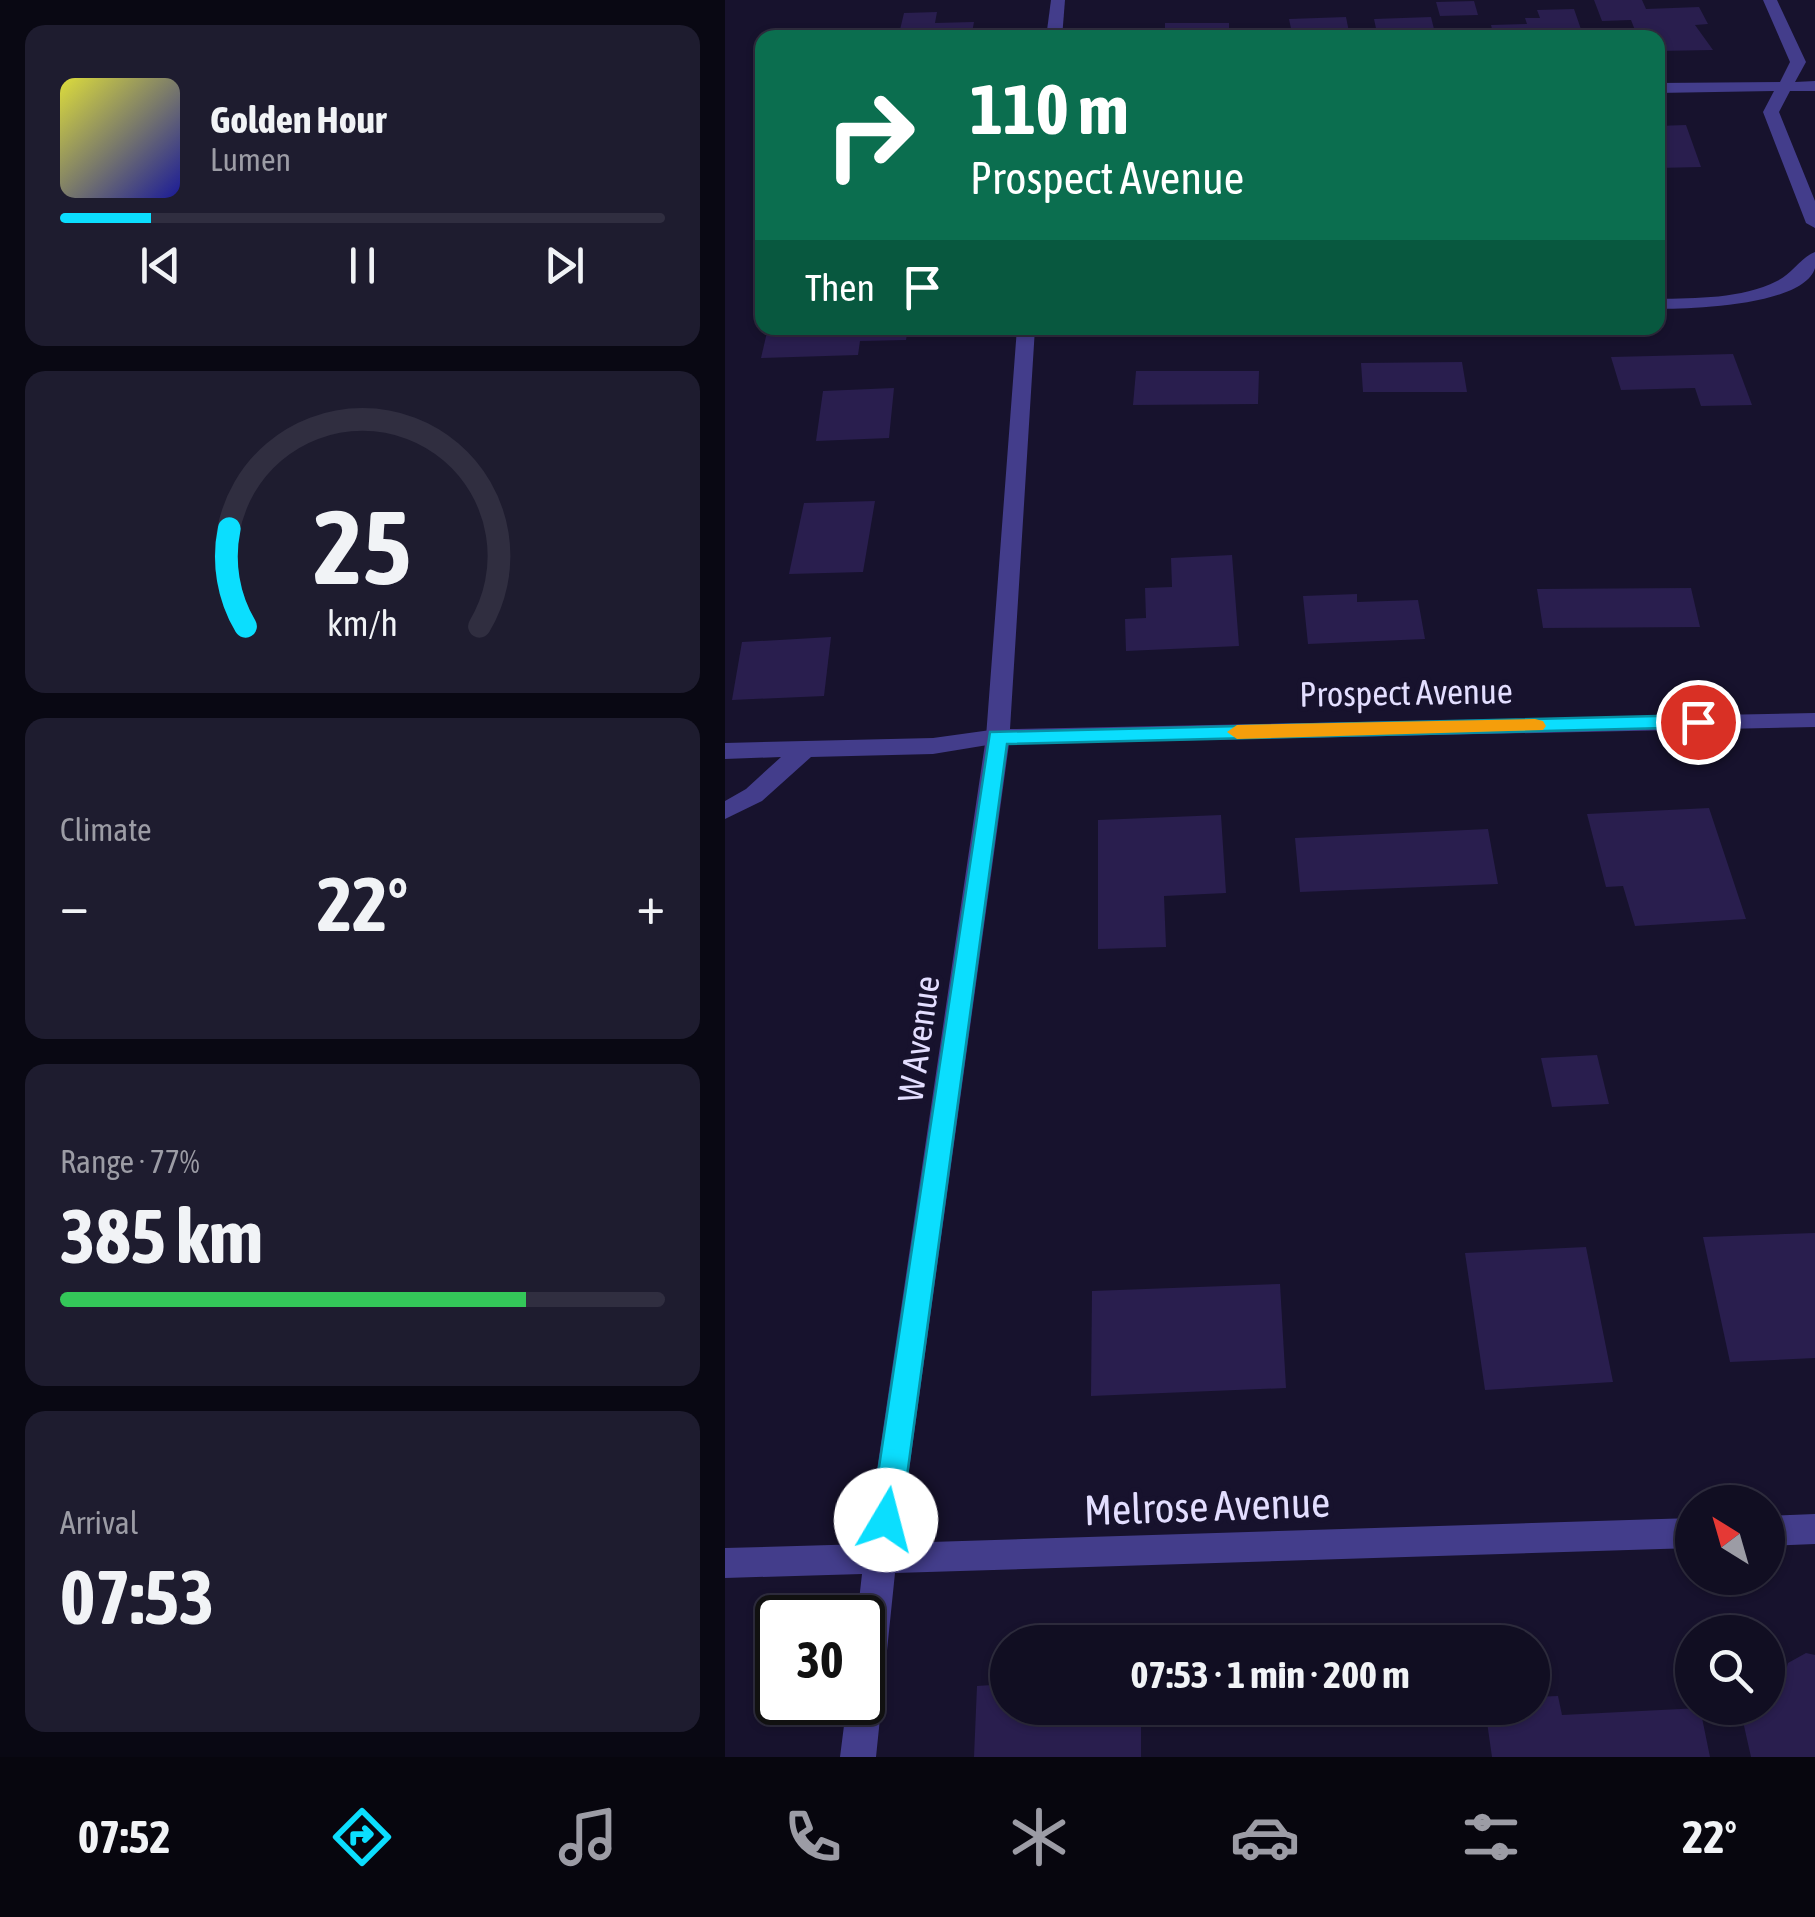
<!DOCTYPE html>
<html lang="en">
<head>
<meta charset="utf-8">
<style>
  body { margin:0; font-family:"Asap Condensed",sans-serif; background:#1e1c2f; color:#f1f3f6; height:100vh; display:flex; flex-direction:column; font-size:38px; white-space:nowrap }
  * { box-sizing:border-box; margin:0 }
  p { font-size:32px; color:#9c9ca5 }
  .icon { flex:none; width:55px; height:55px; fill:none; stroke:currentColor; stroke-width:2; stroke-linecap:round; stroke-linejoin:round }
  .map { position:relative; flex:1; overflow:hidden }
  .side { display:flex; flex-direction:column; gap:25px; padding:25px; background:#090813; width:725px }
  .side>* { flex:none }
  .top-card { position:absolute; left:30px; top:30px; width:910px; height:305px; border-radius:20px; box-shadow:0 2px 8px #0004,0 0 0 2px #302e40; background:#0b6e4f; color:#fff; overflow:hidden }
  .needle { width:65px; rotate:323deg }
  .controls { position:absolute; left:950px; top:1485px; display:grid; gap:20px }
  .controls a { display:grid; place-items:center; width:110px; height:110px; border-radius:50%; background:#110e22; box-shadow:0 2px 8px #0004,0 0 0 2px #302e40; font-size:50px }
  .speed { position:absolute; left:30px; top:1595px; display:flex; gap:20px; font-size:50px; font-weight:700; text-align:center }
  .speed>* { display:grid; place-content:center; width:130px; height:130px; border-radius:50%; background:#110e22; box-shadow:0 2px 8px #0004,0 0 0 2px #302e40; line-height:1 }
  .speed .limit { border:5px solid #111; border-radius:15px; background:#fff; color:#111 }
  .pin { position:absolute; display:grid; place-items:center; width:85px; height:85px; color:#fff; margin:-42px; border:5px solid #fff; border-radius:50%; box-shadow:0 2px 10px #0007 }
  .me { position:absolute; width:110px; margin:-55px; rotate:8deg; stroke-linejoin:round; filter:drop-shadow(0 0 8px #0008) }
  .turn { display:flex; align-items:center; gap:35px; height:210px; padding:0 50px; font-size:45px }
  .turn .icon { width:130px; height:130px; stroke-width:2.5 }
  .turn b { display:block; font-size:70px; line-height:85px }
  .then { display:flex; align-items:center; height:95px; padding:0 50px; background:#0003; gap:20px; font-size:38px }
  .big { font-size:75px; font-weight:700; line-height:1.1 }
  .side .widget { flex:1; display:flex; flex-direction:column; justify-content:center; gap:15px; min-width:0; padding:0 35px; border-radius:20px; background:#1e1c2f }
  .side .dial { align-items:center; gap:0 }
  .dial svg { height:260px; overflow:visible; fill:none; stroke:#302e40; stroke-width:7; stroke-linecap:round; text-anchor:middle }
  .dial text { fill:#f1f3f6; stroke:none }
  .song { display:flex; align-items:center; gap:30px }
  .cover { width:120px; height:120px; border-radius:15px; background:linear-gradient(135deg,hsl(60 70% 55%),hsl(240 70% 35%)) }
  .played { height:10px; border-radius:5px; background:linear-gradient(90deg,#0bdefe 15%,#302e40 15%) }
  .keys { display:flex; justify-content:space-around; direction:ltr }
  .heat { display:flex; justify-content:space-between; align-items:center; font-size:55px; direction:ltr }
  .charge { height:15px; border-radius:8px; background:linear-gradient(90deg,#34c759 77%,#302e40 0) }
  .trip { position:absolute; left:265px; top:1625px; width:560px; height:100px; border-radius:50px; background:#110e22; box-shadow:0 2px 8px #0004,0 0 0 2px #302e40; font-weight:700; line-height:100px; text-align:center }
  .dock { display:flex; height:160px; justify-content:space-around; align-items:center; background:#07060e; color:#9c9ca5 }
  .dock .icon { width:70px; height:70px }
  .dock .on { color:#0bdefe }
  .dock b { font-size:45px; color:#f1f3f6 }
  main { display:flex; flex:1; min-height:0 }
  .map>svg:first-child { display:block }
  .building { fill:#291e4e }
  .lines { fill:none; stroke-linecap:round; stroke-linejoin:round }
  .lane { fill:#433d8b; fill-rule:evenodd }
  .street { fill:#433d8b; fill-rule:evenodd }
  .route { fill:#0bdefe; stroke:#0790a5; stroke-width:2.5 }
  .slow { fill:#f59e0b }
  .labels { text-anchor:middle; stroke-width:10; stroke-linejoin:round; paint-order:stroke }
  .street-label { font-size:35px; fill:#e3deff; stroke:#17122d }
  .near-street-label { font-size:42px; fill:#e3deff; stroke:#17122d }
</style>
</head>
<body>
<main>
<section class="side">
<div class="widget">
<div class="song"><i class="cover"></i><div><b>Golden Hour</b><p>Lumen</p></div></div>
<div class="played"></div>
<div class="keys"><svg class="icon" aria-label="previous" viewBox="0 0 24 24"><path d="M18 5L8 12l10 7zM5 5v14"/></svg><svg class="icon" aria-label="pause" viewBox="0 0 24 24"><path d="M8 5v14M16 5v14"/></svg><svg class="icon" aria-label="next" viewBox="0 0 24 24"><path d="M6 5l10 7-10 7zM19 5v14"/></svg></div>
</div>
<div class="widget dial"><svg viewBox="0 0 100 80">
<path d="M14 69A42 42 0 1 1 86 69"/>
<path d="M14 69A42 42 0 0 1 9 39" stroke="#0bdefe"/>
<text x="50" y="56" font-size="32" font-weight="700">25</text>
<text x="50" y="72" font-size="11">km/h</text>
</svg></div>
<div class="widget"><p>Climate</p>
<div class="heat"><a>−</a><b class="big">22°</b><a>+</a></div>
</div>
<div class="widget"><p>Range · 77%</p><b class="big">385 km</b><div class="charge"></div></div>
<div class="widget"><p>Arrival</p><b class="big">07:53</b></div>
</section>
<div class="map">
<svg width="1090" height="1757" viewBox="0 0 1090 1757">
  <rect width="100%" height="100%" fill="#17122d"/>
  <g class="building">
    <polygon points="869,0 917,0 921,9 974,7 983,24 970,25 988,50 932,51 932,38 913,38 906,20 877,21"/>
    <polygon points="749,1 753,15 715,16 711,2"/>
    <polygon points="849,9 859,38 769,38 766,25 802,24 800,18 815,18 812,10"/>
    <polygon points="212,12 210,23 249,22 246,38 173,38 179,13"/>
    <polygon points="621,17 625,37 568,38 564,19"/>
    <polygon points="706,17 709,29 730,29 733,38 653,38 649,19"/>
    <rect x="440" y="23" width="64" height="15"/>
    <polygon points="961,125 976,167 932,168 932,126"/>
    <polygon points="77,328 183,328 181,340 135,341 133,355 36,358 42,332 76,332"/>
    <polygon points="1008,354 1027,405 976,406 970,388 896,390 886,357"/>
    <polygon points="737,362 742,392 638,392 636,363"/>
    <polygon points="411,371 534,371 533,404 408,405"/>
    <polygon points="169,388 164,438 91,441 98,391"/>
    <polygon points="150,501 138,572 64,574 79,503"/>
    <polygon points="507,555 514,646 401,651 400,619 421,618 420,588 447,587 446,558"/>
    <polygon points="966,588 975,627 818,628 812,589"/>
    <polygon points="632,594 632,602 693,600 700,639 583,644 578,596"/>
    <polygon points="106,637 99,696 7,700 17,642"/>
    <polygon points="984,808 1021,919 910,926 898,886 881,887 862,814"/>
    <polygon points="496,815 501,893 439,896 441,947 373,949 373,820"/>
    <polygon points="763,829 773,884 575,892 570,838"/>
    <polygon points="872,1055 884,1104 827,1107 816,1058"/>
    <polygon points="1090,1233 1090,1358 1005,1362 978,1237"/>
    <polygon points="861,1247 888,1382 760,1390 740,1253"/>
    <polygon points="555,1284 561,1388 366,1396 367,1291"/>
    <polygon points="1081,1653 1090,1655 1090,1757 1026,1757 1015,1708 1042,1708 1042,1673 1060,1673 1063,1663"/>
    <polygon points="282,1684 282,1708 416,1708 416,1757 249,1757 252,1686"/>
    <polygon points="833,1696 837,1715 975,1708 985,1757 767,1757 760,1708 808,1708 808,1697"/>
  </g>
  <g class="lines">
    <polygon class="lane" points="273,729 281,732 285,737 281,742 208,754 86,757 37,801 0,819 0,801 21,789 56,757 0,759 0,743 208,738"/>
    <g class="street">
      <polygon points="326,0 340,0 337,38 321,38"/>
      <polygon points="1038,0 1052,0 1081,62 1070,82 1090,81 1090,91 1065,91 1054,112 1090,201 1090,228 1081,223 1038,112 1049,91 932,93 932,83 1055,82 1065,62"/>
      <path d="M 1090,252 C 1090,257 1090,263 1090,268 C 1079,306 964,309 932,309 L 932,299 C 972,298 1016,299 1052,281 C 1067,274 1076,257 1090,252 Z"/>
      <polygon points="292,328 310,328 285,729 1090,713 1090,727 284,744 174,1543 968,1518 968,1548 170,1573 151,1757 115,1757 122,1702 138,1702 138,1618 132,1618 137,1574 0,1578 0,1548 141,1544 261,737"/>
      <polygon points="1090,1514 1090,1544 1042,1546 1042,1516"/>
    </g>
  </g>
  <polygon class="route" points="973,715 984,722 981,727 282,744 176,1520 171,1529 161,1533 151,1529 146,1520 265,732"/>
  <polygon class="slow" points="810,719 818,721 821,726 818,730 512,739 502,732 512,725"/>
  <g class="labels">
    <g class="street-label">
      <text transform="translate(681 693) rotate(-1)" y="12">Prospect Avenue</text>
      <text transform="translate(194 1039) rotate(-82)" y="12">W Avenue</text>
    </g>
    <g class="near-street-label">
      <text transform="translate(482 1506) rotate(-2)" y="15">Melrose Avenue</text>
    </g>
  </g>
</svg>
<div class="controls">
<a><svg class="needle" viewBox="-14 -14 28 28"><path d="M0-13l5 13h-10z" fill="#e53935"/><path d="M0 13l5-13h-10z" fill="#9c9ca5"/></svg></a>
<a><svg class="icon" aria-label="search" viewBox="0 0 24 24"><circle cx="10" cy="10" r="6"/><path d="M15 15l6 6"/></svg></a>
</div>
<div class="speed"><div class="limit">30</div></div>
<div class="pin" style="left:973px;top:722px;background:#d93025"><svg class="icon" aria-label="arrive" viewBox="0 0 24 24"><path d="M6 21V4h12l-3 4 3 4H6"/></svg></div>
<svg class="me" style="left:161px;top:1520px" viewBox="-20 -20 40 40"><circle r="19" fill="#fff"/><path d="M0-13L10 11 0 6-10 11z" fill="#0bdefe"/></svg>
<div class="trip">07:53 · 1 min · 200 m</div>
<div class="top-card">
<div class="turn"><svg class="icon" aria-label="right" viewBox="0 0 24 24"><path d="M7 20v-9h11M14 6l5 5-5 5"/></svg><div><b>110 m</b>Prospect Avenue</div></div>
<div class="then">Then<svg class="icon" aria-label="arrive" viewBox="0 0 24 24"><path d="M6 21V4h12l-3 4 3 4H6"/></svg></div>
</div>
</div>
</main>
<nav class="dock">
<b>07:52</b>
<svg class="icon on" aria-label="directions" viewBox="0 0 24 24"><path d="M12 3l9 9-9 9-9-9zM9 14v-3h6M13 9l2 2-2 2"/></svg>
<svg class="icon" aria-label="music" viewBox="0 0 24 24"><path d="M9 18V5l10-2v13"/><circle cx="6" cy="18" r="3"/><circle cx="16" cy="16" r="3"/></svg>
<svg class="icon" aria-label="phone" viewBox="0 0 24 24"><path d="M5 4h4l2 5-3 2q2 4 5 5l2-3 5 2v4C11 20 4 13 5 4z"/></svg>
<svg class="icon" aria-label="climate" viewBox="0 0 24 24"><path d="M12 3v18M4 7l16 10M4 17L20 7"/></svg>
<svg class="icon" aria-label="car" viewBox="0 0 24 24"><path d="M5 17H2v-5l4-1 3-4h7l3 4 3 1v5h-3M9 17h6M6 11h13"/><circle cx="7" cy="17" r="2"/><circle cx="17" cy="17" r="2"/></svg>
<svg class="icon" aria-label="filters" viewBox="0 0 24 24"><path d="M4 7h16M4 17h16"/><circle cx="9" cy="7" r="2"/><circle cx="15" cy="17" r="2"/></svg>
<b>22°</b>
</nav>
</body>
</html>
